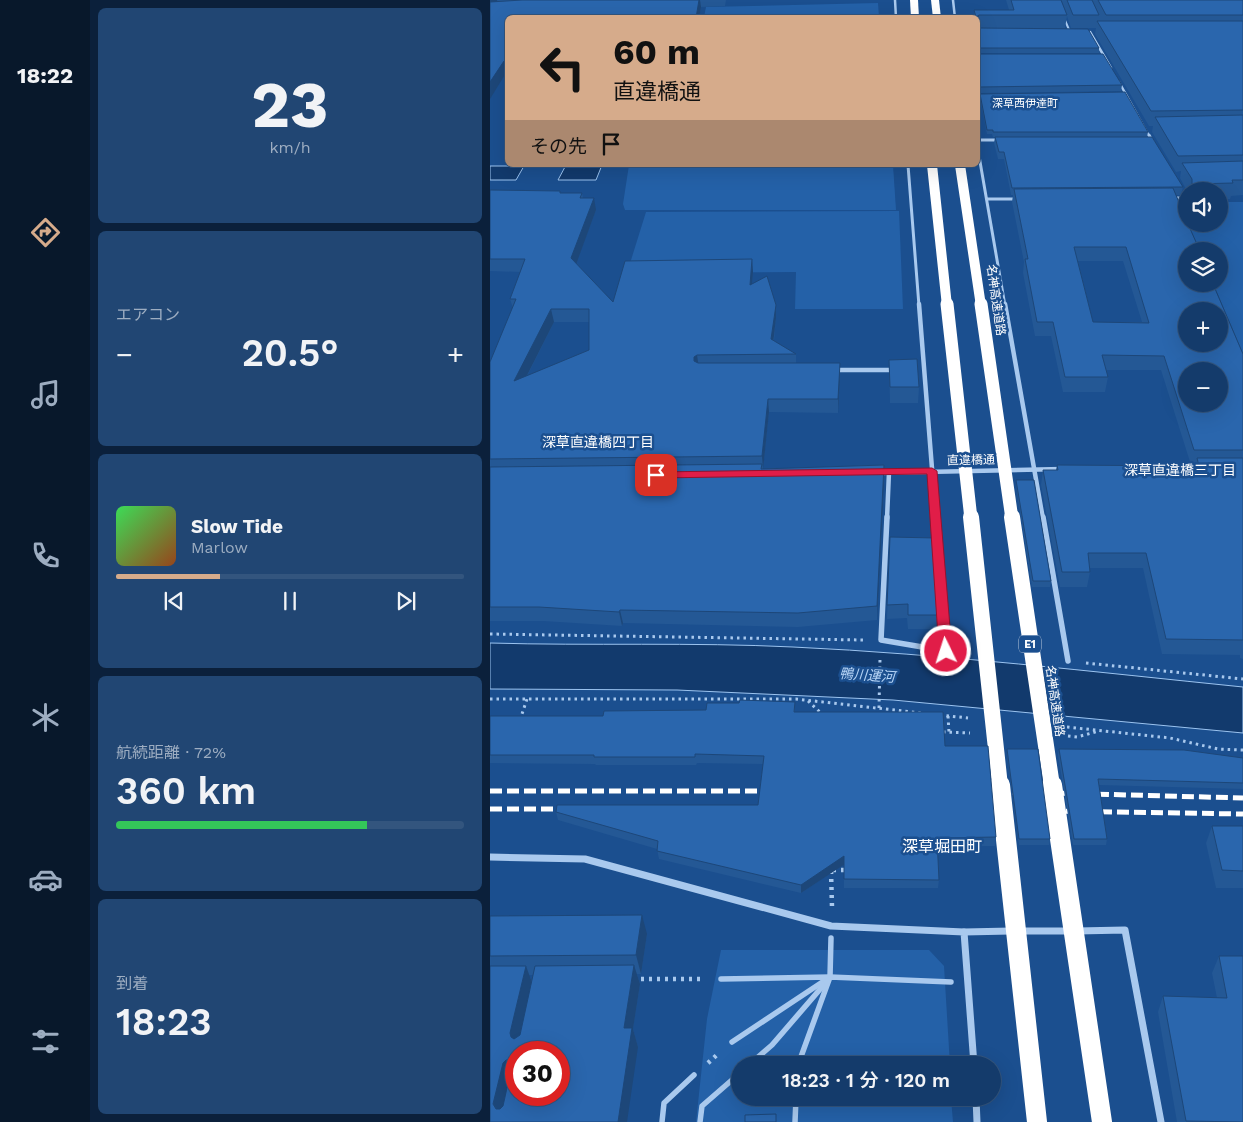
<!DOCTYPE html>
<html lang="ja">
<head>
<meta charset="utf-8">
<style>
  body { margin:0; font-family:"Work Sans","Noto Sans JP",sans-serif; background:#214673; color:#f1f3f6; height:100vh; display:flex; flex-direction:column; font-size:19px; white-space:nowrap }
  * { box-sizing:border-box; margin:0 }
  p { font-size:16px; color:#9dadc1 }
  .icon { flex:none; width:28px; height:28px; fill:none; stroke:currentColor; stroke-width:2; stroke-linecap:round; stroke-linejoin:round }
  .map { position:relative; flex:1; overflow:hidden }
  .sheet { display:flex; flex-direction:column; gap:8px; padding:8px; background:#0b203b; width:400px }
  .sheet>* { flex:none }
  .hud { position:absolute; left:15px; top:15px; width:475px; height:152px; border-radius:8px; box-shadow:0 5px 20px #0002,0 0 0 1px #33557e; background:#d6ab8b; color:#111; overflow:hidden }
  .controls { position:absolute; left:688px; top:182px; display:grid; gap:10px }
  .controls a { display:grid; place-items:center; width:50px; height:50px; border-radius:50%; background:#143b6b; box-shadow:0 5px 20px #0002,0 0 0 1px #33557e; font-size:25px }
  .speed { position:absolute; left:15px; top:1041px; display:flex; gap:10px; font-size:25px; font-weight:700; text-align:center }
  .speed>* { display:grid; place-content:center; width:65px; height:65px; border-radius:50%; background:#143b6b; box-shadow:0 5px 20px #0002,0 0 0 1px #33557e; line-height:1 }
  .speed .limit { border:8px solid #d22; background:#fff; color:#111 }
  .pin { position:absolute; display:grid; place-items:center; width:42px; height:42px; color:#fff; margin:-21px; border-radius:10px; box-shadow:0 2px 8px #0006 }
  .me { position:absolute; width:55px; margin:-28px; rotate:356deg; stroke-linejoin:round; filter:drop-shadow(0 0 4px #0008) }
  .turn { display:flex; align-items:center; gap:18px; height:105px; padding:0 25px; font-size:22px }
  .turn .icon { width:65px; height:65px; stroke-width:2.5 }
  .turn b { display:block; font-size:35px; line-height:42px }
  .then { display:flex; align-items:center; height:48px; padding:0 25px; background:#0003; gap:10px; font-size:19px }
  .big { font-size:38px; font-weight:600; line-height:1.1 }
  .sheet .tile { flex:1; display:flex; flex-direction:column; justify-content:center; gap:8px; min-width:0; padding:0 18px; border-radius:8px; background:#214673 }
  .sheet .dial { align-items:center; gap:0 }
  .dial b { font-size:65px; line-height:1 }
  .song { display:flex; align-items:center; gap:15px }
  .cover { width:60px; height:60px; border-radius:8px; background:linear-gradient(135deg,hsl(130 70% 55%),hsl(20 70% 35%)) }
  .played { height:5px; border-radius:2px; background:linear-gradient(90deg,#d6ab8b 30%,#33557e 30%) }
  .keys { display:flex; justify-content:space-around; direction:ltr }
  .heat { display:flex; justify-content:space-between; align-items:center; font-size:28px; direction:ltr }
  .charge { height:8px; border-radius:4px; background:linear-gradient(90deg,#34c759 72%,#33557e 0) }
  .trip { position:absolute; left:241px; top:1056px; width:270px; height:50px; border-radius:25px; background:#143b6b; box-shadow:0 5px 20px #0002,0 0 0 1px #33557e; font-weight:600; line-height:50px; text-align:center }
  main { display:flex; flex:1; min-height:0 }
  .dock { display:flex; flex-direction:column; width:90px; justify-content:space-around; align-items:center; background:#08182b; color:#9dadc1 }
  .dock .icon { width:35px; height:35px }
  .dock .on { color:#d6ab8b }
  .dock b { font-size:22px; color:#f1f3f6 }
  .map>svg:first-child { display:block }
  .green { fill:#2461a8 }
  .water { fill:#123a6d; stroke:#9cc4f0 }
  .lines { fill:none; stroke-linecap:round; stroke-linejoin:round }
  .path-far1 { stroke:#a9c9ee; stroke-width:3; stroke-dasharray:2.5 4; stroke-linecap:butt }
  .path { stroke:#a9c9ee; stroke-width:4.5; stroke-dasharray:3 5; stroke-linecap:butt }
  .service { stroke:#a9c9ee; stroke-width:2 }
  .pedestrian { stroke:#a9c9ee; stroke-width:5.5 }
  .minor-far4 { stroke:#a9c9ee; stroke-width:2.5 }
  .minor-far3 { stroke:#a9c9ee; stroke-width:3 }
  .minor-far2 { stroke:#a9c9ee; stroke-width:4.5 }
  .minor-far1 { stroke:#a9c9ee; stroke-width:5.5 }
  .minor { stroke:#a9c9ee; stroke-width:7 }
  .motorway { fill:#fff; fill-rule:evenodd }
  .rail { stroke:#fff; stroke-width:5; stroke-dasharray:12 5; stroke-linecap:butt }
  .motorway-bridge-far3 { stroke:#fff; stroke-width:10 }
  .motorway-bridge-far2 { stroke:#fff; stroke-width:13 }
  .motorway-bridge-far1 { stroke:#fff; stroke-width:16 }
  .motorway-bridge { stroke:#fff; stroke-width:20 }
  .wall { fill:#245895; fill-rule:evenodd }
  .shaded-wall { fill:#1d4779 }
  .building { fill:#2a66ad; stroke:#1d4779; fill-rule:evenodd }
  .route { fill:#e11d48; stroke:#92132f }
  .labels { text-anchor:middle; stroke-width:5; stroke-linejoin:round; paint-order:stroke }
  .far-neighbourhood-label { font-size:11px; fill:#fff; stroke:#1b4f8f }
  .shield { fill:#1b4f8f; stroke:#bbcadd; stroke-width:1 }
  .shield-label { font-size:11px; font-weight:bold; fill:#fff }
  .street-label { font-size:12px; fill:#fff; stroke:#1b4f8f }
  .neighbourhood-label { font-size:14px; fill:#fff; stroke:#1b4f8f }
  .water-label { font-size:14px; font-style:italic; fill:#b5d3f5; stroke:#1b4f8f }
  .near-neighbourhood-label { font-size:16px; fill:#fff; stroke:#1b4f8f }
</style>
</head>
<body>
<main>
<nav class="dock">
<b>18:22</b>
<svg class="icon on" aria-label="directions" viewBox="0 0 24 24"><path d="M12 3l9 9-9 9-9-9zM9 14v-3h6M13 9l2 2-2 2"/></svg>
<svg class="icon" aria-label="music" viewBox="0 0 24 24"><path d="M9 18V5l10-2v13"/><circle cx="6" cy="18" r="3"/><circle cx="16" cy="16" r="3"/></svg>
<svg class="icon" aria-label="phone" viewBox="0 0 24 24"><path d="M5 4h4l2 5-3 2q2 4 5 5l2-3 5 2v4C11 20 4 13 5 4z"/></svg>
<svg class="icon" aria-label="climate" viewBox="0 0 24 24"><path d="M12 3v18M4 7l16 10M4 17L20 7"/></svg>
<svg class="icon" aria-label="car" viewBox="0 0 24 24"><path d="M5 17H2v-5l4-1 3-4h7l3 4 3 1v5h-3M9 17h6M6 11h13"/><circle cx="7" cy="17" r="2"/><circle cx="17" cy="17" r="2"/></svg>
<svg class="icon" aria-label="filters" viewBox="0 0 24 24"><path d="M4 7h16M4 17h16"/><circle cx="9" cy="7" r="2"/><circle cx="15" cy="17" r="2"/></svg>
</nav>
<section class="sheet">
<div class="tile dial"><b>23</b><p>km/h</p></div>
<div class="tile"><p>エアコン</p>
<div class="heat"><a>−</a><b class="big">20.5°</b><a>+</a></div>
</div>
<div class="tile">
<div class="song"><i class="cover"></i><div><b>Slow Tide</b><p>Marlow</p></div></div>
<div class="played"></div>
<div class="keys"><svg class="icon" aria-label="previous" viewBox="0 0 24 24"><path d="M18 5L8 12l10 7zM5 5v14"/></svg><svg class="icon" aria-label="pause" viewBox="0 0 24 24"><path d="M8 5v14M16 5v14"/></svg><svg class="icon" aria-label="next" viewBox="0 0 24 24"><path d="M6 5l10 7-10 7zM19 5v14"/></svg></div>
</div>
<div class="tile"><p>航続距離 · 72%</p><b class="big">360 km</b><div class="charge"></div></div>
<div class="tile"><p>到着</p><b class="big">18:23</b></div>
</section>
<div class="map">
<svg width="753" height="1122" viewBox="0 0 753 1122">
  <rect width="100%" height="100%" fill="#1b4f8f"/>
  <g class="green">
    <polygon points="388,3 389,17 214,17 216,7"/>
    <polygon points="139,165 403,165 406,210 135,210 133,204"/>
    <polygon points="696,202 696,224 729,224 729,202 753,202 753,359 721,284 729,284 729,251 708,251 619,203"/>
    <polygon points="409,211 413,309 305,309 306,272 137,273 156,212"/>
    <polygon points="231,950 439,950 454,966 460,1065 250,1065 250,1098 461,1098 463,1122 206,1122 217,1019"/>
  </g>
  <g class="water">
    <polygon points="76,165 112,165 106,180 68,180"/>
    <polygon points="0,166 34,166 26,180 0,180"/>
    <path d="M 0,643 C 101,646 202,642 303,647 C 454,654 604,672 753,687 L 753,733 L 403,700 L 187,690 L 0,689 Z"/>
  </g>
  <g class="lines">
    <g class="path-far1">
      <polyline points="0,634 373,640"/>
      <polyline points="596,663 753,679"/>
      <polyline points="0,699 306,699 431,713"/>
      <polyline points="318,701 333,715"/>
      <polyline points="389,708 390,659"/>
      <polyline points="450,715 478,718"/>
      <polyline points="458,716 459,732"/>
      <polyline points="30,720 37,699"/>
      <polyline points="577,727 680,738 728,749 753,750"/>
      <polyline points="453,732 480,733"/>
      <polyline points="578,736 587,737 609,731"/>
    </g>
    <g class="path">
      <polyline points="343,870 354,870"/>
      <polyline points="341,871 342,907"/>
      <polyline points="151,979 213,979"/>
      <polyline points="218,1063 228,1054"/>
    </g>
    <polyline class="service" points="574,18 580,32"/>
    <g class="pedestrian">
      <polyline points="231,979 340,977 461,982"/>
      <polyline points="242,1042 334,981"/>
      <polyline points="259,1065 282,1045 338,980"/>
      <polyline points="308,1065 340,977 341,938"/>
      <polyline points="172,1122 174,1103 204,1075"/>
      <polyline points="210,1122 212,1106 250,1073"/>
      <polyline points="305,1122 306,1098"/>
    </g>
    <g class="minor-far4">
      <polyline points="405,0 406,18"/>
      <polyline points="463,0 465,18"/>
      <polyline points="600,32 621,68"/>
      <polyline points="629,82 659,136"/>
    </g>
    <g class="minor-far3">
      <polyline points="659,135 663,142"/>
      <polyline points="488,140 509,140"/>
      <polyline points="488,150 515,306"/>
      <polyline points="418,165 429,306"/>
      <polyline points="682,198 696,198"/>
      <polyline points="497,199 528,199"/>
    </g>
    <g class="minor-far2">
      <polyline points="429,304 446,519"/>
      <polyline points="515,304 553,519"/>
      <polyline points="344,370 403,370"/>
      <polyline points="389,473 573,469"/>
      <polyline points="397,519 399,472"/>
    </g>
    <g class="minor-far1">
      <polyline points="397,517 391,640 456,651 446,517"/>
      <polyline points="553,517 578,661"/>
    </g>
    <g class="minor">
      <polyline points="0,857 95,859 341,926 474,932 484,1065"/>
      <polyline points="530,931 579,931"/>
      <polyline points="587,931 635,930 671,1122"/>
      <polyline points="474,932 521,931"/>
      <polyline points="486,1098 487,1122"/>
    </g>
    <g class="motorway">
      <polygon points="420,0 428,0 429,18 421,18"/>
      <polygon points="441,0 449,0 451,18 443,18"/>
    </g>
    <g class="rail">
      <polyline points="0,791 283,791"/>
      <polyline points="488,791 753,798"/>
      <polyline points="0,809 81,809"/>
      <polyline points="491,810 753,814"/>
    </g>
    <g class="motorway-bridge-far3">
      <polyline points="442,165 457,306"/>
      <polyline points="470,165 491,306"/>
    </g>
    <g class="motorway-bridge-far2">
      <polyline points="457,304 481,519"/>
      <polyline points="491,304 522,519"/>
    </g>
    <g class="motorway-bridge-far1">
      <polyline points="481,517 510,786"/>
      <polyline points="522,517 562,786"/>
    </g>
    <g class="motorway-bridge">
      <polyline points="510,785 547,1122"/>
      <polyline points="562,785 612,1122"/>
    </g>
  </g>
  <g class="wall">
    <polygon points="0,0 236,0 235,6 211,7 209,18 18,18 18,74 16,73"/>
    <polygon points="516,0 753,0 753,195 741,196 740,199 729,199 729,191 697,191 690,178 691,171 686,172 662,132 663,126 659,126 605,34 606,28 581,28 577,16 575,28 488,28 609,48 609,53 488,53 632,85 631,91 489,93 488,80 488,18 484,18 484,10 519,10"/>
    <path d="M 490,94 L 658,132 L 657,137 L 693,187 L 691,195 L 686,195 L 753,354 L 753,659 L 750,658 L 750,655 L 672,654 L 653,568 L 600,568 L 600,572 L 597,587 L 570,587 L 551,485 L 553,470 L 566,470 L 567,465 L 705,466 L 705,465 L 701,465 L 671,370 L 616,370 L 618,377 L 615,392 L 573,392 L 561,336 L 545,336 L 533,273 L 534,262 L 522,202 L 523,195 L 521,195 L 514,159 L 508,159 L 504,143 L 505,137 L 503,137 L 502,134 L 497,134 L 490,99 ZM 588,261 L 633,261 L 652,322 L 603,322 Z"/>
    <path d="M 0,190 L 70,191 L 71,193 L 92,193 L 93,198 L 106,210 L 86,263 L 123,302 L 262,259 L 263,272 L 262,284 L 286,318 L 284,341 L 306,354 L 306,363 L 350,376 L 348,413 L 279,412 L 273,469 L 394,465 L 387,620 L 308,627 L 133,623 L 132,626 L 53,621 L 0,621 L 0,362 L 23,308 L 20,299 L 31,272 L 0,271 ZM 64,322 L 99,322 L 99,350 L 37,376 Z"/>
    <polygon points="399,360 429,387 428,403 400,403"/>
    <polygon points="526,480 561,581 560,587 542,587 526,485"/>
    <polygon points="400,537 448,615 447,629 418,629 417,618 397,619"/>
    <polygon points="305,702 305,712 455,746 506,837 505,846 447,846 449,880 448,888 354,888 354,864 311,893 169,859 167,849 68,820 66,812 268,805 273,764 207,763 206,765 106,765 105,764 0,763 0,716 113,716 216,710"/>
    <polygon points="517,749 560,839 559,845 529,845 517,755"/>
    <polygon points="569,749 753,758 753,789 609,785 617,839 616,845 583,845 568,755"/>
    <polygon points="722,826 753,826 753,888 726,888 716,843"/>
    <path d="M 0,916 L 157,934 L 151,974 L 147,974 L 150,984 L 143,1029 L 148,1047 L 0,1122 ZM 39,975 L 43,975 L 42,981 Z"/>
    <polygon points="729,956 753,956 753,1122 687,1122 668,1012 673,996 727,998 722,973"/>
  </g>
  <g class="shaded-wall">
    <polygon points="0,0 7,0 9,6 0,7"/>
    <polygon points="209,0 210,0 211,7 209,18 206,18"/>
    <polygon points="489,15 488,28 488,18 486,17"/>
    <polygon points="14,61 16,73 0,99 0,82"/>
    <polygon points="104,198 106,210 84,270 81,258"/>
    <polygon points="262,259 263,272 261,297 260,285"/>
    <polygon points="286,305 286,318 282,352 281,339"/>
    <polygon points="61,309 64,322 27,395 24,381"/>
    <polygon points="207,355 209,368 205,370 204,357"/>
    <polygon points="350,363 350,376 348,413 348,399"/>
    <polygon points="278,399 279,412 273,470 272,456"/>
    <polygon points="394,465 394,479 387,620 387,606"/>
    <polygon points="130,610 133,623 132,626 129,612"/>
    <polygon points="354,856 355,864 311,893 311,885"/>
    <polygon points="152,915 157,934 151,974 146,955"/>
    <polygon points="144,965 150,984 143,1029 148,1047 137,1122 128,1122 134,1028"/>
    <polygon points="36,966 43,985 28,1051 21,1037 20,1033"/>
    <polygon points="16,1060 24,1078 12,1121 3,1104 13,1063"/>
  </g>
  <g class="building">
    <polygon points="32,0 209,0 206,18 18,18 18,65 14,61 0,82 0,2"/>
    <polygon points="521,0 571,0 577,15 489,15 486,17 484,10 524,10"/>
    <polygon points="577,0 602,0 609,15 583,15"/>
    <polygon points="608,0 753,0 753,15 616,15"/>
    <polygon points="607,21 753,21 753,110 661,111"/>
    <polygon points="488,28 598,29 609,48 488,48 488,49"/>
    <polygon points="488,53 488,54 613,54 632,85 490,87 488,72"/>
    <polygon points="635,92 658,132 503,132 503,130 497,130 490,94"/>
    <polygon points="753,115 753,155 688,156 665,117"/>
    <polygon points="505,137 662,137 693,187 522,188 514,152 509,152"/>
    <polygon points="753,161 753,180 742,180 743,183 702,184 702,179 692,163"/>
    <path d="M 683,188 L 696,219 L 696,224 L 698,224 L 710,251 L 696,251 L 696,284 L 723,284 L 753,354 L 753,450 L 704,450 L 674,356 L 612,355 L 618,377 L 575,377 L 563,322 L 547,322 L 535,259 L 538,259 L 524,189 ZM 584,247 L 636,247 L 659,323 L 603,322 ZM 696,311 L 729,311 L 729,344 L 696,344 ZM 696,371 L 729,371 L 729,404 L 696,404 Z"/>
    <path d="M 0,190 L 70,191 L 70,193 L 92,193 L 90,198 L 104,198 L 81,258 L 123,302 L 135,261 L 262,259 L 260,285 L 277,276 L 286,305 L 281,339 L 306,354 L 207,355 L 204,357 L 204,361 L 208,363 L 350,363 L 348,399 L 278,399 L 272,456 L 0,459 L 0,362 L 26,299 L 20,299 L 35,259 L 0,259 ZM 61,309 L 99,309 L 99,350 L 24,381 Z"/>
    <polygon points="427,359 429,387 400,387 399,360"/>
    <polygon points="707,458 753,458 753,640 676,639 656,553 598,553 600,572 572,572 553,470 568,470 567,465 709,466"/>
    <polygon points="272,464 271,469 394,465 387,606 308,613 130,610 129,612 49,607 0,607 0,467"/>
    <polygon points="526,480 544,480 561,581 543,581"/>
    <polygon points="400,537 445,538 448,615 418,615 418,604 397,605"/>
    <polygon points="250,700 305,702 304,712 453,712 455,746 498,746 506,837 447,838 449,880 354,879 354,856 311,885 167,851 168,841 66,812 67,805 268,805 274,756 205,754 205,757 104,757 104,755 0,755 0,716 113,716 114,711 216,710 217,703 249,703"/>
    <polygon points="517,749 548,749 560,839 529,839"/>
    <polygon points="569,749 694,750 753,758 753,783 608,779 617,839 584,839"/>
    <polygon points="722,826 753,826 753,871 732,870"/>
    <polygon points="152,915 146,955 0,956 0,916"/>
    <polygon points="729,956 753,956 753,1122 696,1121 673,996 737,998"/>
    <path d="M 144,965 L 134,1028 L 142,1028 L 128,1122 L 0,1122 L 0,966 L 36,966 L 20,1033 L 21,1037 L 24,1039 L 30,1035 L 45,966 ZM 26,1052 L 69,1052 L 69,1095 L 26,1095 ZM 16,1060 L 19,1060 L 22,1065 L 13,1106 L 10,1109 L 6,1109 L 3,1104 L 13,1063 Z"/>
    <polygon points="286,1114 286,1122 255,1122 255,1115"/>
  </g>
  <polygon class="route" points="442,468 447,471 462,651 460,655 451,655 449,651 437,474 166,478 161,475 166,472"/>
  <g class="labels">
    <g class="far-neighbourhood-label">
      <text x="535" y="107">深草西伊達町</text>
    </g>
    <rect class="shield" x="529" y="635.5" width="22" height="17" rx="4"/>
    <g class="shield-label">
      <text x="540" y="648">E1</text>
    </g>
    <g class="street-label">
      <text transform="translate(506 300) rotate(82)" y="4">名神高速道路</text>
      <text transform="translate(481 460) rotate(-1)" y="4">直違橋通</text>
      <text transform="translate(565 701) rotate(82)" y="4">名神高速道路</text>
    </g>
    <g class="neighbourhood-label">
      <text x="108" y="447">深草直違橋四丁目</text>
      <text x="690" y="475">深草直違橋三丁目</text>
    </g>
    <g class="water-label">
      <text transform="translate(377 675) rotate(4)" y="5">鴨川運河</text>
    </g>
    <g class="near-neighbourhood-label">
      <text x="452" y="852">深草堀田町</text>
    </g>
  </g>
</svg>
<div class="controls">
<a><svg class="icon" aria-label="sound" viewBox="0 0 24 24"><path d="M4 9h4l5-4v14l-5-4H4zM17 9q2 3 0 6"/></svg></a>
<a><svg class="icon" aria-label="layers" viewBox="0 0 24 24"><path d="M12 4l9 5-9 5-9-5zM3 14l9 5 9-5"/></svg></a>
<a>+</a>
<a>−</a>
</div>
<div class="speed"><div class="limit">30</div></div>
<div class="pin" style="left:166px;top:475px;background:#d93025"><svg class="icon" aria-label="arrive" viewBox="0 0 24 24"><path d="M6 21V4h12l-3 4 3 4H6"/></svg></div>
<svg class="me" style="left:456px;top:651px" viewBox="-20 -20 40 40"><circle r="17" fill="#e11d48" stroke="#fff" stroke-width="3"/><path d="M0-11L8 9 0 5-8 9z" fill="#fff"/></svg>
<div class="trip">18:23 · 1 分 · 120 m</div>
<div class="hud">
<div class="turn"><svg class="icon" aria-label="left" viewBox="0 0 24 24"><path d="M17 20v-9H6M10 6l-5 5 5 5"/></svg><div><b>60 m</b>直違橋通</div></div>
<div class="then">その先<svg class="icon" aria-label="arrive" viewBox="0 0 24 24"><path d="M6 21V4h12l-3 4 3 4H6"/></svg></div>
</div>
</div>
</main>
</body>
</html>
